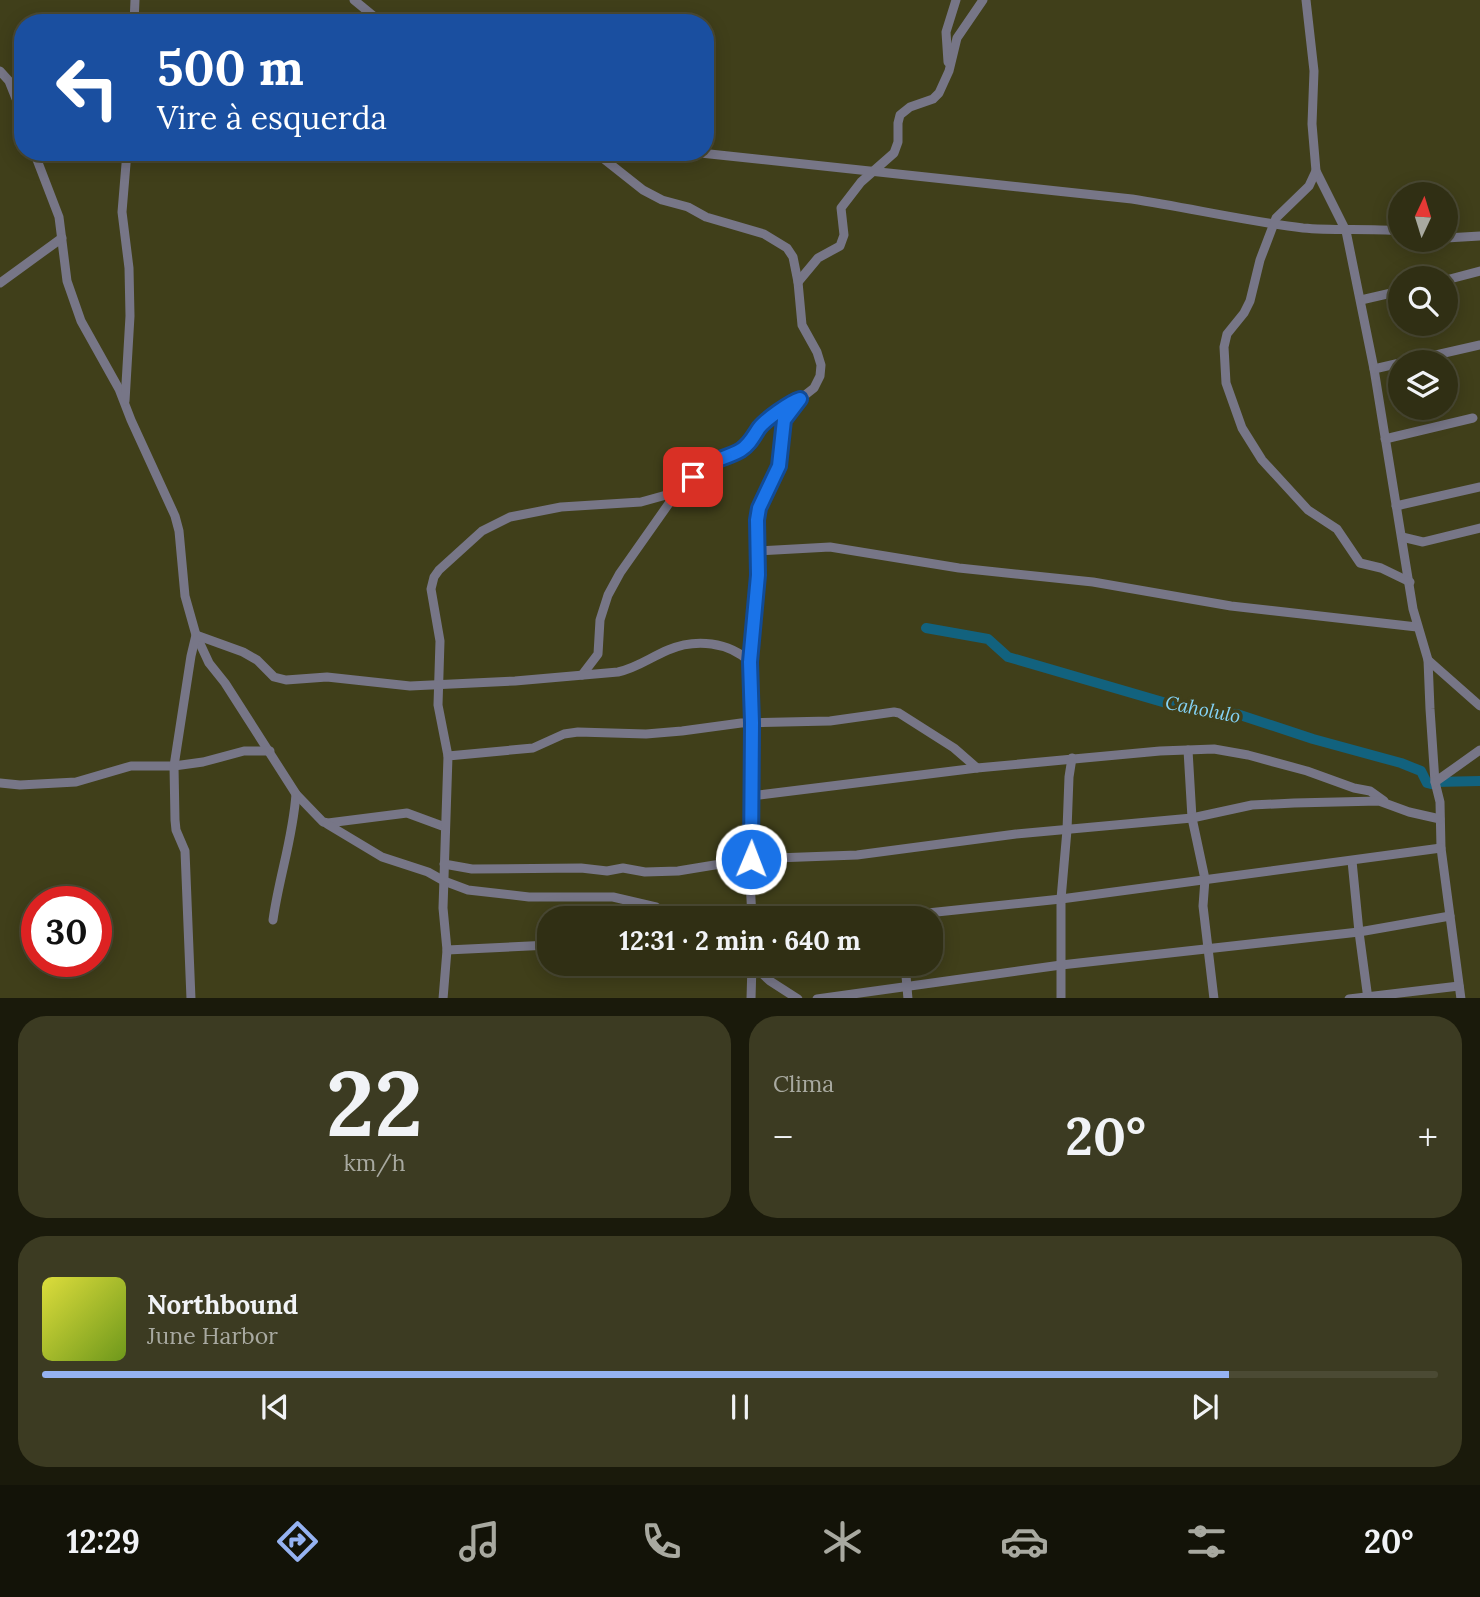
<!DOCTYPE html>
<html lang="pt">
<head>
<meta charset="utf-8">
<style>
  body { margin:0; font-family:Lora,serif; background:#3c3b22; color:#f1f3f6; height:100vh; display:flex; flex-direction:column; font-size:26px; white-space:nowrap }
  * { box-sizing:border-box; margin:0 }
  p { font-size:23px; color:#a8a9a0 }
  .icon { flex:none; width:38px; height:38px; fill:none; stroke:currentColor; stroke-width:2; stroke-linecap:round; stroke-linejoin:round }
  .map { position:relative; height:998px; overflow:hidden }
  .side { display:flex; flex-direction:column; gap:18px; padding:18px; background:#1a1a0b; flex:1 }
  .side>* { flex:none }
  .top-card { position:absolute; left:14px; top:14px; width:700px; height:147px; border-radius:28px; box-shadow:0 4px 18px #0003,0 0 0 2px #4b4a34; background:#1a4fa0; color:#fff; overflow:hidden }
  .needle { width:46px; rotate:4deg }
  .buttons { position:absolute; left:1388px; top:182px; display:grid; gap:14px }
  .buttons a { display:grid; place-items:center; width:70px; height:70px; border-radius:50%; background:#302f14; box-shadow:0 4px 18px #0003,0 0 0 2px #4b4a34; font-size:35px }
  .speed { position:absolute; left:21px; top:886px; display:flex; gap:14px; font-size:35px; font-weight:700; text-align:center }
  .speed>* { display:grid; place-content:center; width:91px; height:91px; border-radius:50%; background:#302f14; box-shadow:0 4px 18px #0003,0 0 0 2px #4b4a34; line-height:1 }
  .speed .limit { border:10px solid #d22; background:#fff; color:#111 }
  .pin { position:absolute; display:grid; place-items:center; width:60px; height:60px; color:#fff; margin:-30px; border-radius:14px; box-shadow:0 4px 10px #0006 }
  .me { position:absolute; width:77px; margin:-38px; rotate:1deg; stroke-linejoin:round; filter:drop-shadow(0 0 5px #0008) }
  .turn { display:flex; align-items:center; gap:24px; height:147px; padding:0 28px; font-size:32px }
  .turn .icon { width:91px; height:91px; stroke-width:2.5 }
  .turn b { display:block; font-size:49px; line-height:60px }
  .big { font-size:52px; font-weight:700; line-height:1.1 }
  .side .tile { flex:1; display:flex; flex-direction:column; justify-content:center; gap:10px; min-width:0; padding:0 24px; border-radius:28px; background:#3c3b22 }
  .side .dial { align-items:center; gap:0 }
  .dial b { font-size:91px; line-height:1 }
  .song { display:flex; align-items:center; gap:21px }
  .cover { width:84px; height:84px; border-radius:10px; background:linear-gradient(135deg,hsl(60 70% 55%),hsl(80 70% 35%)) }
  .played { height:7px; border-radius:4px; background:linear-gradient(90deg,#95b2f1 85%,#4b4a34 85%) }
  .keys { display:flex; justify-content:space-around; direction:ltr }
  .heat { display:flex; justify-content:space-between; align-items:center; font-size:38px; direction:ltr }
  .side .tiles { flex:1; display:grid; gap:18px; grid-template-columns:1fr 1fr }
  .tile:last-child { grid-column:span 2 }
  .trip { position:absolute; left:537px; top:906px; width:406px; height:70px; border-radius:28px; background:#302f14; box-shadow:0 4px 18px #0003,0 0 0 2px #4b4a34; font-weight:700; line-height:70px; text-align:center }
  .tab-bar { display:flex; height:112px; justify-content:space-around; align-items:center; background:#131308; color:#a8a9a0 }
  .tab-bar .icon { width:49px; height:49px }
  .tab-bar .active { color:#95b2f1 }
  .tab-bar b { font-size:32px; color:#f1f3f6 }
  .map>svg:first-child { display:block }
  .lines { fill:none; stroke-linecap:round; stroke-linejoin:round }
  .river { stroke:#12627e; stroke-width:10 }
  .minor { stroke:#777687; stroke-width:9 }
  .route-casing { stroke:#114b97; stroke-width:18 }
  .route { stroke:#1a73e8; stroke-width:12 }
  .labels { text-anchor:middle; stroke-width:7; stroke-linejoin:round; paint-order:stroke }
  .water-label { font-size:19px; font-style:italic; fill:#84d3f6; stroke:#403f1a }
</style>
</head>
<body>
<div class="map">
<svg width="1480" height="999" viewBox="0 0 1480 999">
  <rect width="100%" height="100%" fill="#403f1a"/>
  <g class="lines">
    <polyline class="river" points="926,628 988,639 1008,657 1197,712 1237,714 1313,739 1401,763 1421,771 1427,783 1431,784 1435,782 1480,781"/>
    <g class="minor">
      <polyline points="354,0 382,23"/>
      <polyline points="1306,0 1314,71 1312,124 1316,171 1346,231 1374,369 1413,609 1428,660 1430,709 1435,782 1440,802 1441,848 1461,999"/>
      <polyline points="134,23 135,0"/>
      <polyline points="948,62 946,32 956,0"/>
      <polyline points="0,71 9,81 23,116"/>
      <polyline points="34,152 59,217 67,281 81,321 119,389 131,420 175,516 179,531 185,596 196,635 209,663 225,683 296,794 323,822 328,823 407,813 445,827"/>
      <polyline points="595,152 643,190 662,200 688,207 706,217 764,234 787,248 793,257 798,282 802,325 817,352 821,365 820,376 814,388 800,399 784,420 779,466 759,508 757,520 758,575 753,614 750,681 752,724 750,879 752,919"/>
      <path d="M 691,152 L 1132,199 C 1190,208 1245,221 1303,228 C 1335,231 1368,228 1400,231"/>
      <polyline points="598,154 614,152"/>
      <polyline points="1316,171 1309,186 1276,218 1260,260 1250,301 1244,313 1227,334 1224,347 1226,383 1242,428 1262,460 1308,510 1337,529 1360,563 1381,568 1410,582"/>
      <polyline points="1446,238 1480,236"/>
      <polyline points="1446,280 1480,271"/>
      <polyline points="798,282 818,258 840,246 844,235 841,208 861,182 894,153 898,142 898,123 900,115 910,107 933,99 939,93 949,71 957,38 983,0"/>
      <polyline points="0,283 62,238"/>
      <polyline points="1361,300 1400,291"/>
      <polyline points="1405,362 1480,345"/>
      <polyline points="1374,369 1400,363"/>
      <polyline points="125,401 130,316 129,268 122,212 127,152"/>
      <polyline points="1385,439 1473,418"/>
      <polyline points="1396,506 1480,487"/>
      <polyline points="1402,537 1423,542 1480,528"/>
      <polyline points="757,551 830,547 959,568 1093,582 1231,606 1417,627"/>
      <polyline points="1428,660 1480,706"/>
      <polyline points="582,675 598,654 600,620 608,595 620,573 677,492"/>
      <polyline points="1188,750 1192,818 1205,879 1203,906 1214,999"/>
      <polyline points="448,756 438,705 440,641 431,589 434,577 439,570 482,531 510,517 561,507 641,502 677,492 702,466 727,457 748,445 759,428 793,401"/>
      <polyline points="1435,782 1480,750"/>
      <polyline points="0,783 20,785 76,782 131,766 174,766 203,762 244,751 270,751"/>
      <polyline points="751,796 977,768 1160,751 1214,749 1248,755 1307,771 1354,788 1370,791 1384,801"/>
      <polyline points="327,824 382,857 428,872 444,881 468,890 529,897 613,897 656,907 674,919"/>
      <polyline points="1352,861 1359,932 1368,999"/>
      <polyline points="444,864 472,869 581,868 607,871 623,868 645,872 678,871 751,859 857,855 1016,834 1192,818 1252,805 1294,803 1379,801 1409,812 1440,819"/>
      <polyline points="870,919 1061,899 1441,848"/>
      <path d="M 273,920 C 279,877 293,838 296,794"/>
      <polyline points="447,950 550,945"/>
      <polyline points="752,964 770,981 798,999"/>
      <polyline points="905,964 908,999"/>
      <path d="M 191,999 L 185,851 L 176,830 L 175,820 L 174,766 L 191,656 L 196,635 L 243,652 L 257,660 L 274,677 L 286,680 L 327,677 L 410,686 L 515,681 L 618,672 C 637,668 651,657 668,650 C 696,638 729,642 750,662"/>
      <polyline points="443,999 447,950 443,908 448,756 533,748 564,734 578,732 646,734 682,731 741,723 830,721 894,712 899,713 954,748 977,768"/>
      <polyline points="751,999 752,964"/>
      <polyline points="817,999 1061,965 1359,932 1450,916"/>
      <polyline points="1061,999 1061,899 1067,830 1069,777 1072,758"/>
      <polyline points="1349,999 1459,986"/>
    </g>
  </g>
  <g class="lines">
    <g class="route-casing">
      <path id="route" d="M 693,477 C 705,460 724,460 741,450 C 750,444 753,437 759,428 C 765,420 790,402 800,399 L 784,420 L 779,466 L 759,508 L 757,520 L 758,575 L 750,662 L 752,723 L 751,859"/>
    </g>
    <use href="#route" class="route"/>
  </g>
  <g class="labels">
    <g class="water-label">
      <text transform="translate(1203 709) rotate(11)" y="7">Caholulo</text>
    </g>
  </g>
</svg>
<div class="buttons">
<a><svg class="needle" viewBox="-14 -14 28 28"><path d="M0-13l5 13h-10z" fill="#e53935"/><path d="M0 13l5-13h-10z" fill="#a8a9a0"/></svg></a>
<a><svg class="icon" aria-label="search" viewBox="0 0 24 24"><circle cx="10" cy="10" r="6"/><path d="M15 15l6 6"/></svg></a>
<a><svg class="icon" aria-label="layers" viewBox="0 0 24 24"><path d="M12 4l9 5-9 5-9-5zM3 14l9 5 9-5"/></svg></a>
</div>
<div class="speed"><div class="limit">30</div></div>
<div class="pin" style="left:693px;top:477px;background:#d93025"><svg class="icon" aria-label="arrive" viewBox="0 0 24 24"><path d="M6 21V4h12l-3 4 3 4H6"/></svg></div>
<svg class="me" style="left:751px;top:859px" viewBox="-20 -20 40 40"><circle r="17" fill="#1a73e8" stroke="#fff" stroke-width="3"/><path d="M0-11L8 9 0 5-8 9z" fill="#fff"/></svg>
<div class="trip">12:31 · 2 min · 640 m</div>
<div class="top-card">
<div class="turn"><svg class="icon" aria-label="left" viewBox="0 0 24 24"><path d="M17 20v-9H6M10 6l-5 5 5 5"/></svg><div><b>500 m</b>Vire à esquerda</div></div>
</div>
</div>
<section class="side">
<div class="tiles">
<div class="tile dial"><b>22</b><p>km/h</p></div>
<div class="tile"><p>Clima</p>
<div class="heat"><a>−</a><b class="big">20°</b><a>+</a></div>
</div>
<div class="tile">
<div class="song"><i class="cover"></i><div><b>Northbound</b><p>June Harbor</p></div></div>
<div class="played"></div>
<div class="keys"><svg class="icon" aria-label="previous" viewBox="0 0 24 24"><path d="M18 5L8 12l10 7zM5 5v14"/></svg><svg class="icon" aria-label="pause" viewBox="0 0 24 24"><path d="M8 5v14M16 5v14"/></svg><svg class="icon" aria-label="next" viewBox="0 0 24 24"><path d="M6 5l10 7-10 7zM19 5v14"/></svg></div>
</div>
</div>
</section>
<nav class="tab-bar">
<b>12:29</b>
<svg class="icon active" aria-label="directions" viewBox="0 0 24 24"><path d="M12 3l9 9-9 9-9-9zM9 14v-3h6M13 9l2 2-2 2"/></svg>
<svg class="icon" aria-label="music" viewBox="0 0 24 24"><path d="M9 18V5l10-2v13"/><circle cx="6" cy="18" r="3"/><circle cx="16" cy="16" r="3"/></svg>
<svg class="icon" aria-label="phone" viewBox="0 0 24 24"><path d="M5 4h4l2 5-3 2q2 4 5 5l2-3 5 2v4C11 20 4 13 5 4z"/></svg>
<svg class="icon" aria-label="climate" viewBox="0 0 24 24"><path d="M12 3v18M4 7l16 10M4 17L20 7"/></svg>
<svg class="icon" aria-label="car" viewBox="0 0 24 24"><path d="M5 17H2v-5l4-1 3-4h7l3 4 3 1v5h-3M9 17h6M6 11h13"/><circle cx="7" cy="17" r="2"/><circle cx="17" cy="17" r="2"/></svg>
<svg class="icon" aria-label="filters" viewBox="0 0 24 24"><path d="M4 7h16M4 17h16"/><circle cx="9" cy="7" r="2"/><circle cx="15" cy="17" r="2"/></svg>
<b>20°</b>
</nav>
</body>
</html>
